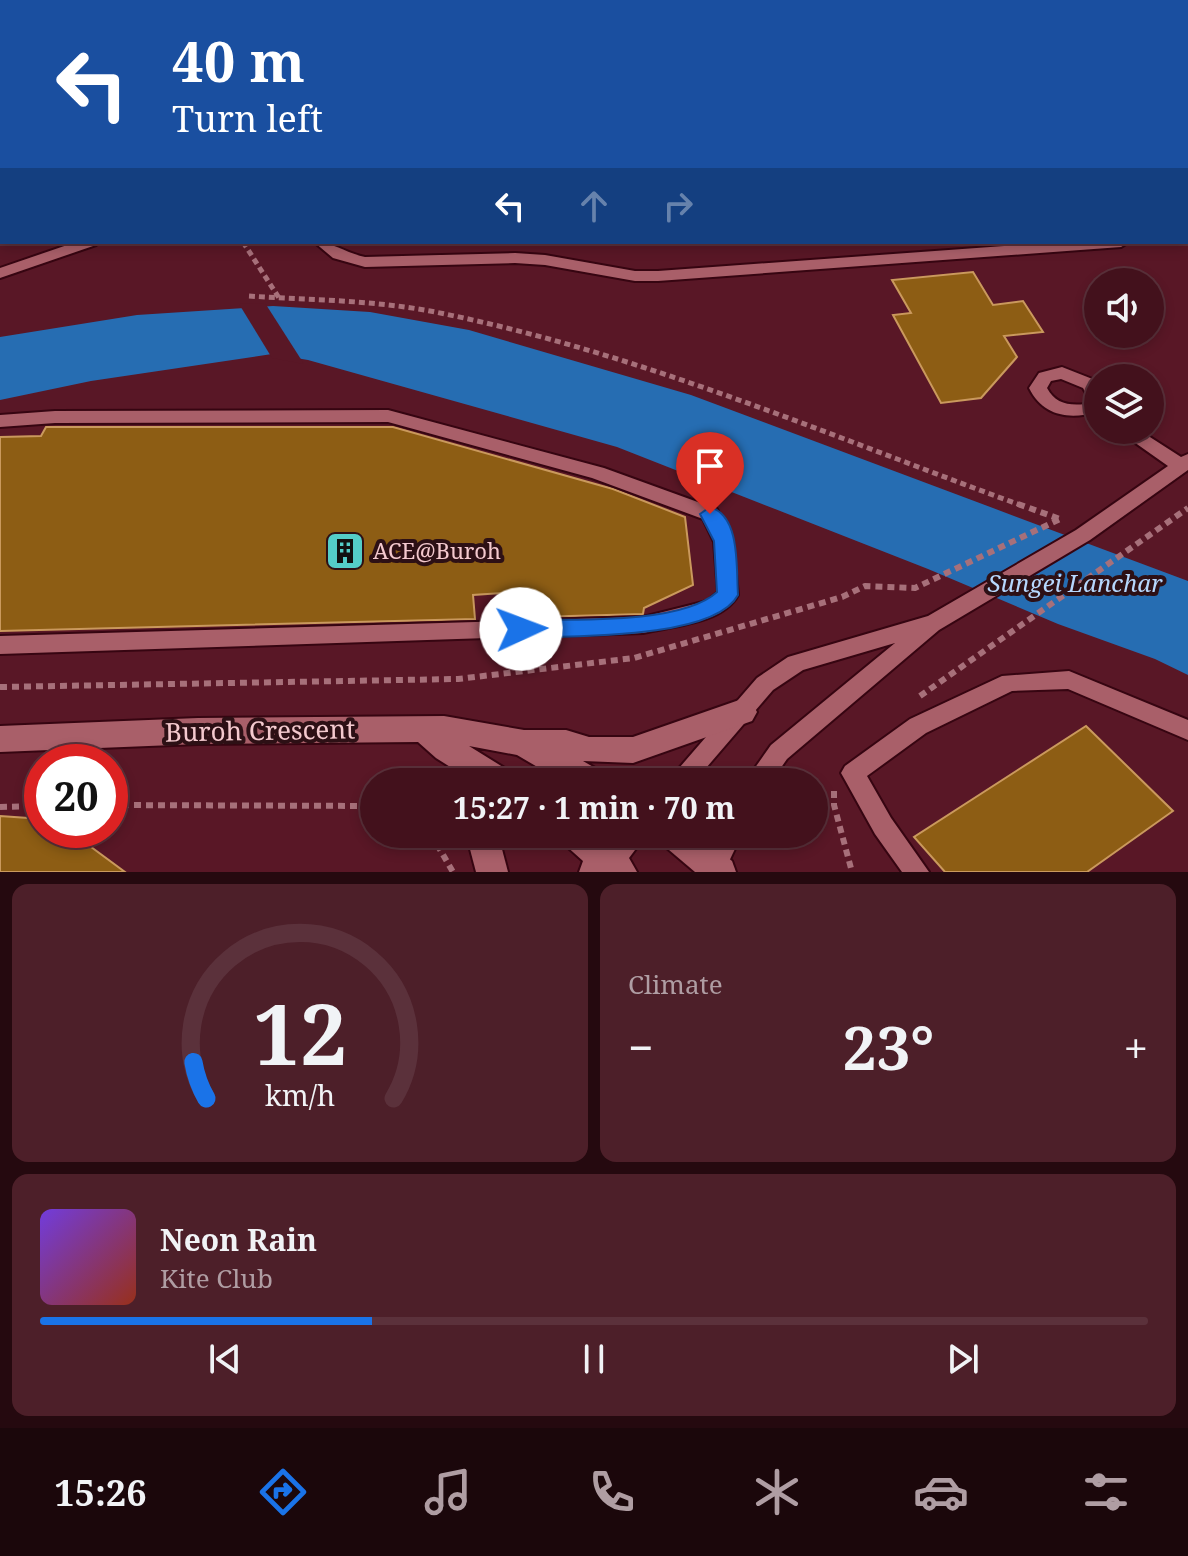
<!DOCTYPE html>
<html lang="en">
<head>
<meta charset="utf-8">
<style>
  body { margin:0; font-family:"Noto Serif",serif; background:#4d1f29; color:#f1f3f6; height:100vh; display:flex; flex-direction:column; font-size:30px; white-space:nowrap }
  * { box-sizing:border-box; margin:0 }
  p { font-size:26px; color:#af9da3 }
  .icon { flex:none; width:44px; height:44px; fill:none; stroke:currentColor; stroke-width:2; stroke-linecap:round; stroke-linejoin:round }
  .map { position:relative; height:872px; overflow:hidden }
  .sheet { display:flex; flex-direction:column; gap:12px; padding:12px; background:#25090f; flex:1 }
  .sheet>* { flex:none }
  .top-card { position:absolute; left:0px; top:0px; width:1188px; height:244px; box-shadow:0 4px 12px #0003,0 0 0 2px #5b313b; background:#1a4fa0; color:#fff; overflow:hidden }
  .buttons { position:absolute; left:1084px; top:268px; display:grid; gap:16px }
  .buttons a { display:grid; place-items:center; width:80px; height:80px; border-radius:50%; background:#43111c; box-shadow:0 4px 12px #0003,0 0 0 2px #5b313b; font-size:40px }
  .speed { position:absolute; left:24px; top:744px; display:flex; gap:16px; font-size:40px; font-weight:700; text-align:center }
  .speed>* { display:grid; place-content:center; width:104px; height:104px; border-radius:50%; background:#43111c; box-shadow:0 4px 12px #0003,0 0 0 2px #5b313b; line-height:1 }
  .speed .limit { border:12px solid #d22; background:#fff; color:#111 }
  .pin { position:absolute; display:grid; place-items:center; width:68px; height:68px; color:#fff; margin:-82px -34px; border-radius:50% 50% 50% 0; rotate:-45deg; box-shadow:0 0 8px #0007 }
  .pin .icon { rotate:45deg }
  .me { position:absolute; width:88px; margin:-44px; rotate:88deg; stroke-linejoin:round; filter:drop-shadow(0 0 6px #0008) }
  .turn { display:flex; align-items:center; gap:28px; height:168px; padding:0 40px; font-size:36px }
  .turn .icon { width:104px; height:104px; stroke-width:2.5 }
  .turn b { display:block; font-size:56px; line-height:68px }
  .lanes { display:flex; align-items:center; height:76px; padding:0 40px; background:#0003; justify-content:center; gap:40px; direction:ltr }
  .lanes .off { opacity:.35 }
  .big { font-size:60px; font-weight:700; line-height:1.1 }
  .sheet .widget { flex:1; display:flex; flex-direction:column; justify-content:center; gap:12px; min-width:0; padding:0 28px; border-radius:16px; background:#4d1f29 }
  .sheet .dial { align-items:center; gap:0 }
  .dial svg { height:208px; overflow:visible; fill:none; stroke:#5b313b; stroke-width:7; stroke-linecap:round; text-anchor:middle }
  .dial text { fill:#f1f3f6; stroke:none }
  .song { display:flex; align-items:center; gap:24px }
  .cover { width:96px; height:96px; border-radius:12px; background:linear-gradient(135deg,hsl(260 70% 55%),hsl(10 70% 35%)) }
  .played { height:8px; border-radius:4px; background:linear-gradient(90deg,#1a73e8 30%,#5b313b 30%) }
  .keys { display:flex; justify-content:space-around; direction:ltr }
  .heat { display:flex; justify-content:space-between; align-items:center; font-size:44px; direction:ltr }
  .sheet .tiles { flex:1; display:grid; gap:12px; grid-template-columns:1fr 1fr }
  .widget:last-child { grid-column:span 2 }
  .trip { position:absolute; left:360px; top:768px; width:468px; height:80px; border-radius:40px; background:#43111c; box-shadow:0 4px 12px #0003,0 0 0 2px #5b313b; font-weight:700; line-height:80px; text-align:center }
  .tabs { display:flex; height:128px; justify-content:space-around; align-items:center; background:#1b070b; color:#af9da3 }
  .tabs .icon { width:56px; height:56px }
  .tabs .selected { color:#1a73e8 }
  .tabs b { font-size:36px; color:#f1f3f6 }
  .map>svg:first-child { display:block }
  .water { fill:#266db2 }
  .pier { fill:#591726 }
  .building { fill:#8d5d14; stroke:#ca995d; stroke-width:2 }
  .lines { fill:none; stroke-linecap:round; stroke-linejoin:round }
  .service-casing { stroke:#360511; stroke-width:4 }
  .minor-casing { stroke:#360511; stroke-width:4 }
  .path-far1 { stroke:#a7707a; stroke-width:5; stroke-dasharray:6 4; stroke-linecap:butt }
  .path { stroke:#a7707a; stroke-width:6; stroke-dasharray:7 5; stroke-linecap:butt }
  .service { fill:#a95f69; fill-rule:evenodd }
  .minor { fill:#a95f69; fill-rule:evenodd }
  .route { fill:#1a73e8; stroke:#114b97; stroke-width:2 }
  .labels { text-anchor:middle; stroke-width:8; stroke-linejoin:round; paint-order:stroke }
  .poi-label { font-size:22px; fill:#f4c9ce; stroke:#2d1015; text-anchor:start }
  .water-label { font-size:24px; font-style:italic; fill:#b6d7fd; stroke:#2d1015 }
  .near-street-label { font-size:26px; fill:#f4c9ce; stroke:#2d1015 }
</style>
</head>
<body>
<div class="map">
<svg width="1188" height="872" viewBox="0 0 1188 872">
  <rect width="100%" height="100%" fill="#591726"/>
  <polygon class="water" points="273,306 370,312 469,330 691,395 1188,581 1188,675 1155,659 1058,624 928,569 617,447 308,360 272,354 91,381 0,400 0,337 137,315"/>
  <polygon class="pier" points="265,303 304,364 272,358 239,304"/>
  <g class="building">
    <polygon points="973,272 993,305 1023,301 1043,332 1004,336 1017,357 981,398 941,403 893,315 911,313 892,280"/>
    <polygon points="46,427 393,427 613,489 685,517 693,585 644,608 643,614 533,617 532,591 473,595 475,619 0,631 0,437 41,436"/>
    <polygon points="1086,726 1173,811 1087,872 945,872 914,837"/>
    <polygon points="0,816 42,819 42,830 68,830 125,872 0,872"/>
  </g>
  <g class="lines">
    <g class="service-casing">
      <g id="service">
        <polygon points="121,0 133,0 134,2 122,2"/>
        <rect x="0" y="26" width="2" height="8"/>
        <rect x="0" y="60" width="2" height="8"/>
        <polygon points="2,108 2,116 0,117 0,109"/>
        <rect x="1186" y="233" width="2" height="8"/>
        <polygon points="76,242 99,242 96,245 0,278 0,268"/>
        <path d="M 314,242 C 333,242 346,253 365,257 L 515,253 L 545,255 L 635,271 L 658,271 L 1059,242 L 1129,242 L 1121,247 L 658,281 L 635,281 L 545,265 L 515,263 L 365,267 L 333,258 Z"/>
        <path d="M 1062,367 L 1095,380 L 1098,385 L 1097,412 C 1069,420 1043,416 1029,388 L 1039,373 ZM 1061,379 L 1083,388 L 1088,397 L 1085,404 C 1068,406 1055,403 1047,388 L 1051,381 Z"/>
        <path d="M 388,410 L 604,468 L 717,509 L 733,542 L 738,595 C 722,624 672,626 643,633 L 0,654 L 0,636 L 643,617 L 707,601 L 718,592 L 714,542 L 703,519 L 592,478 L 388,422 L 55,423 L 0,427 L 0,415 L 55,411 Z"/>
        <polygon points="1117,430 1139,430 1181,457 1188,454 1188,470 1090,540 939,630 787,759 771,782 745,782 771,745 895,643 803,670 773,690 694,782 667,782 757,678 788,657 928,616 1076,530 1168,466"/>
        <polygon points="1069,671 1188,720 1188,740 1068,689 1012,691 926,733 867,776 891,818 929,872 902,872 875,834 845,780 841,773 845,766 910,719 1002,676"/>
        <polygon points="718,834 742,834 724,872 704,872 702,867"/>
      </g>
    </g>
    <g class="minor-casing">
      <g id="minor">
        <polygon points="742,699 752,703 757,712 752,721 633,763 583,761 602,772 606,782 563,782 517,755 469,746 511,772 515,782 474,782 436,758 418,742 198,744 0,752 0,726 198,718 444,716 524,730 566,730 589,737 633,737"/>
        <polygon points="466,834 498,834 508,872 476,872"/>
        <polygon points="559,834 599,834 605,839 610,834 647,834 629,858 637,872 579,872 583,861 564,844"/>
        <polygon points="657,834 698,834 732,861 736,872 695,872 662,844"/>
      </g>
    </g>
    <g class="path-far1">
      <polyline points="243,242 279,298"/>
      <path d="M 249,296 C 309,300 371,300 430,311 C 636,351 827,435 1023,506"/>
    </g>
    <g class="path">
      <polyline points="1018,504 1060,519"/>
      <polyline points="0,687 458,679 634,658 842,597 865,586 915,588 1060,519"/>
      <polyline points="920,696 1188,508"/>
      <polyline points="834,791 834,805 852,872"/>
      <polyline points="110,805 374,806"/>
      <polyline points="0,807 42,806"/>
      <polyline points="431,834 453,872"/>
    </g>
    <use href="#service" class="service"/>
    <use href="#minor" class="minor"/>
  </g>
  <path class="route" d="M 710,507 C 741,516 736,569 738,595 C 714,640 568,636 521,638 L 513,635 L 510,629 L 513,623 L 521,620 C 570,619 681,625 717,592 L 714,541 L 700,514 Z"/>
  <defs>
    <g id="building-square" transform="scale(2)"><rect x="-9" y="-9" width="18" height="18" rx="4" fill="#54cdc8" stroke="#2d1015"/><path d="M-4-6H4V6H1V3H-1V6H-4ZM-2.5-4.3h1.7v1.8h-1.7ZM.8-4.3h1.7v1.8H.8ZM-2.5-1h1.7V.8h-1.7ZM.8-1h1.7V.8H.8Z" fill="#111"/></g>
  </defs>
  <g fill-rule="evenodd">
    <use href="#building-square" x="345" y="551"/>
  </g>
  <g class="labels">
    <g class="poi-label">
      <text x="373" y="559">ACE@Buroh</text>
    </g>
    <g class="water-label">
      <text x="1075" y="592">Sungei Lanchar</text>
    </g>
    <g class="near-street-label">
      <text transform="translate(260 731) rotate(-1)" y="9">Buroh Crescent</text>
    </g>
  </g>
</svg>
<div class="buttons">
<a><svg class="icon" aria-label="sound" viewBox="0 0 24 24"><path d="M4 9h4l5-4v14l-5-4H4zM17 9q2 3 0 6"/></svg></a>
<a><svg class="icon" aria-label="layers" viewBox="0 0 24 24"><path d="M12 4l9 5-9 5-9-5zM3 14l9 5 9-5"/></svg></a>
</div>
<div class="speed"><div class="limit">20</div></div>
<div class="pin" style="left:710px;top:514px;background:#d93025"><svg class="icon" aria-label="arrive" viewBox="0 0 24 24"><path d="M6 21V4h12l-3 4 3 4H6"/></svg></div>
<svg class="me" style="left:521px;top:629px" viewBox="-20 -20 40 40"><circle r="19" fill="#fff"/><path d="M0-13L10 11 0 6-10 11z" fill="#1a73e8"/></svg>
<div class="trip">15:27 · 1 min · 70 m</div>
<div class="top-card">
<div class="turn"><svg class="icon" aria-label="left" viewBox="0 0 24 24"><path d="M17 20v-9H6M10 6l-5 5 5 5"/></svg><div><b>40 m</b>Turn left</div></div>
<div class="lanes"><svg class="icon" aria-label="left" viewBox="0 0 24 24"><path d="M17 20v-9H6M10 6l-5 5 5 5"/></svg><svg class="icon off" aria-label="ahead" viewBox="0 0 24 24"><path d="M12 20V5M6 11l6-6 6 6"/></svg><svg class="icon off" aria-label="right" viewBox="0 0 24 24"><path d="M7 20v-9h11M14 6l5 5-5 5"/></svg></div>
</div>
</div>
<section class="sheet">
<div class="tiles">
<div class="widget dial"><svg viewBox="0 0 100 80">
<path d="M14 69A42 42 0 1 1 86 69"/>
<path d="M14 69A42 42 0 0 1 9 55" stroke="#1a73e8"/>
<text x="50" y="56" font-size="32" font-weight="700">12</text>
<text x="50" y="72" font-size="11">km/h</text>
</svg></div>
<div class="widget"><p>Climate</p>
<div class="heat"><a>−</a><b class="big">23°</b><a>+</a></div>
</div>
<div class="widget">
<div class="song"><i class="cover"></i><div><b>Neon Rain</b><p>Kite Club</p></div></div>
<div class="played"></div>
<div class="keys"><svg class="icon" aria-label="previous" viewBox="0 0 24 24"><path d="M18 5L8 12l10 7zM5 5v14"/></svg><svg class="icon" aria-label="pause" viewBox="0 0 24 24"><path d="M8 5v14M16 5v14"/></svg><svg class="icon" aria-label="next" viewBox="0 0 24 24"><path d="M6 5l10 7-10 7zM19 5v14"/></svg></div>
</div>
</div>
</section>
<nav class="tabs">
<b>15:26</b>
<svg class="icon selected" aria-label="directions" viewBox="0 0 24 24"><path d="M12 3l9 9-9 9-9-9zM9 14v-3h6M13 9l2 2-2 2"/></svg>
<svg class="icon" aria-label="music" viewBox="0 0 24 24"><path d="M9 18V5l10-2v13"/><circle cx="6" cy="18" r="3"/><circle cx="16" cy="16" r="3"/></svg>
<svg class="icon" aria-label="phone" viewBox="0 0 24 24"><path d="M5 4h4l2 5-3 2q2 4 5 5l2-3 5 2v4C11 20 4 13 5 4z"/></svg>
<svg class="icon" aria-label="climate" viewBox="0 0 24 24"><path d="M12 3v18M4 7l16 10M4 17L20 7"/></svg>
<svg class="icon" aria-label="car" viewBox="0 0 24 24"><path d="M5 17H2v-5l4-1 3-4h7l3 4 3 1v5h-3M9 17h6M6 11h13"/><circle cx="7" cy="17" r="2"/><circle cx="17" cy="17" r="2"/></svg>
<svg class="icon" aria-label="filters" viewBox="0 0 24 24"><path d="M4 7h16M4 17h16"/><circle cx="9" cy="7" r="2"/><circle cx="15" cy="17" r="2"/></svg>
</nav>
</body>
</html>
